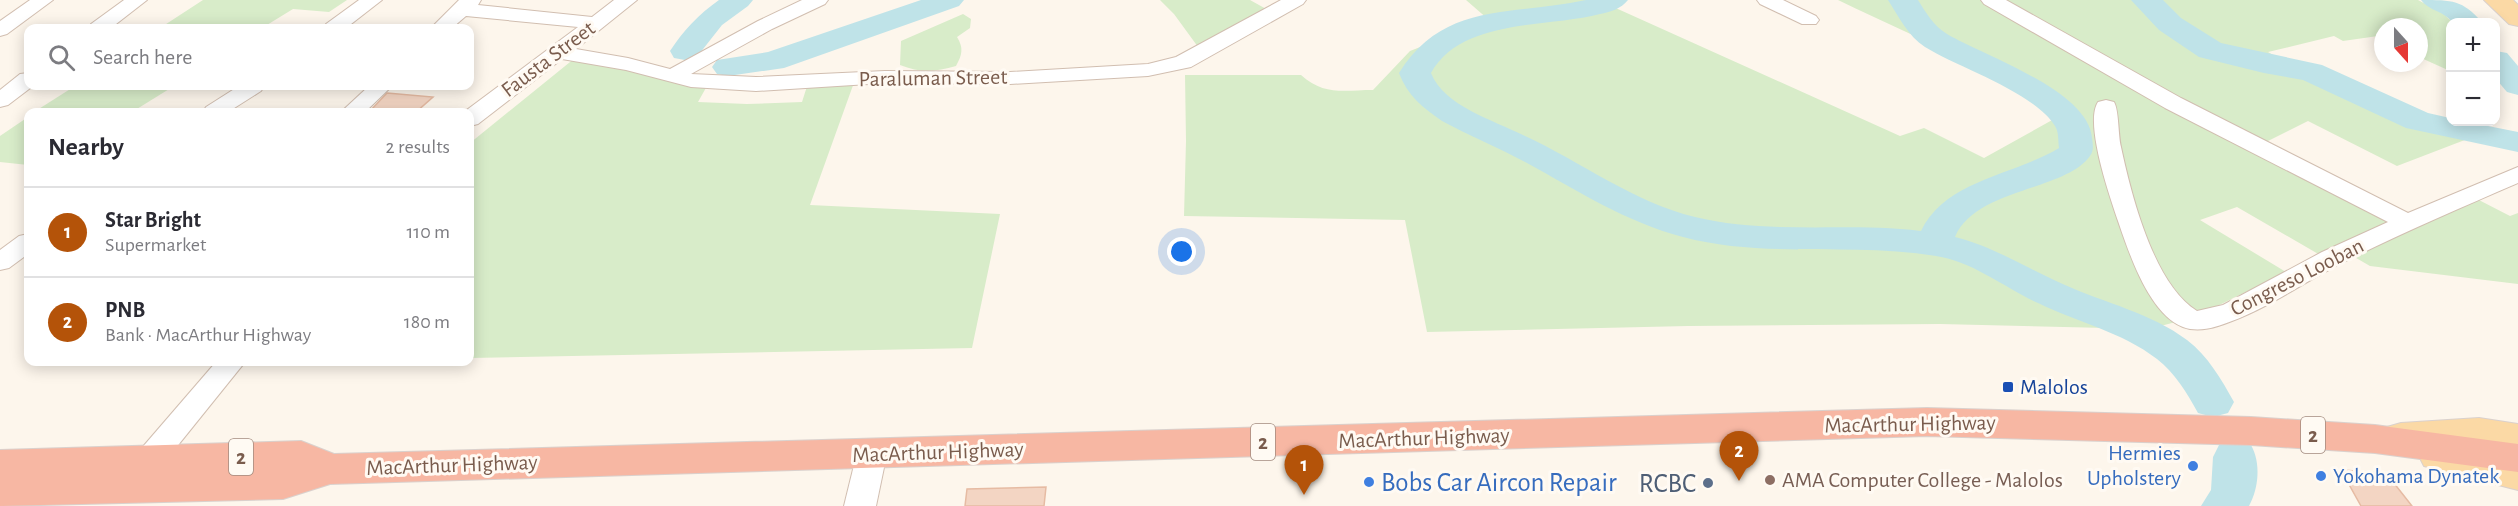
<!DOCTYPE html>
<meta charset="utf-8">
<style>
:root{--surface:#fff;--page:#f2f2f3;--text:#2b2b33;--muted:#7c7c81;--line:#e1e1e2;--accent:#b45309}
body{margin:0;font-family:"Alegreya Sans",sans-serif;background:var(--page);color:var(--text)}
.controls{position:absolute;right:18px;top:18px;display:grid;overflow:hidden;border-radius:12px;box-shadow:0 3px 15px #0003}
.controls button{width:54px;height:54px;display:grid;place-items:center;padding:0;border:0;border-bottom:2px solid var(--line);background:var(--surface);color:var(--text);font:30px sans-serif}
.compass{position:absolute;left:2374px;top:18px;width:54px;height:54px;border-radius:50%;background:var(--surface);box-shadow:0 3px 15px #0003;rotate:159deg}
.you{position:absolute;left:1182px;top:252px;width:21px;height:21px;margin:-15px;border:4px solid #fff;border-radius:50%;background:#1a73e8;box-shadow:0 0 0 9px #1a73e833}
.badge{display:grid;place-items:center;width:39px;height:39px;border-radius:50%;background:var(--accent);color:#fff;font-size:20px;font-weight:700}
.pin{position:absolute;translate:-50% -50px;filter:drop-shadow(0 2px 3px #0008)}
.pin::after{content:'';position:absolute;top:32px;width:21px;height:18px;background:inherit;clip-path:polygon(0 0,100% 0,50% 100%)}
.list{margin:0;padding:0;list-style:none}
h2{display:flex;justify-content:space-between;align-items:center;height:78px;margin:0;padding:0 24px;font-size:26px}
h2 small{font-size:20px;font-weight:400;color:var(--muted)}
.list li{display:grid;grid-template-columns:39px 1fr auto;gap:18px;align-items:center;box-sizing:border-box;height:90px;padding:0 24px;border-top:2px solid var(--line)}
.list b{display:block;font-size:22px;white-space:nowrap}
.list p{margin:0;font-size:20px;white-space:nowrap;color:var(--muted)}
.list em{font-size:20px;font-style:normal;color:var(--muted)}
.icon{flex:none;width:33px;height:33px;fill:none;stroke:currentColor;stroke-width:2;stroke-linecap:round;stroke-linejoin:round}
.map{position:relative;flex:none;width:2518px;height:506px;overflow:hidden}
.search{position:absolute;background:var(--surface);box-shadow:0 3px 15px #0003;left:24px;top:24px;width:450px;height:66px;display:flex;align-items:center;gap:15px;box-sizing:border-box;padding:0 21px;border-radius:12px;color:var(--muted);font-size:22px}
.panel{position:absolute;background:var(--surface);box-shadow:0 3px 15px #0003;left:24px;top:108px;width:450px;height:258px;border-radius:12px}
.map>svg:first-child{display:block}
.green{fill:#d8ecc9}
.lines{fill:none;stroke-linecap:round;stroke-linejoin:round}
.river{fill:#bfe3e8;fill-rule:evenodd}
.building{fill:#f3d5c3;stroke:#e6bba3;stroke-width:1.5}
.minor-casing{stroke:#d1beb0;stroke-width:2}
.major-casing{stroke:#dad1cd;stroke-width:2}
.highway-casing{stroke:#dad1cd;stroke-width:2}
.minor{fill:#fff;fill-rule:evenodd}
.major{fill:#fbd9a5;fill-rule:evenodd}
.highway{fill:#f7b7a3;fill-rule:evenodd}
.transit-dot{fill:#1a4fb4;stroke:#fffaf3;stroke-width:2}
.shop-dot{fill:#3f7fe0;stroke:#fffaf3;stroke-width:2}
.education-dot{fill:#8d6e63;stroke:#fffaf3;stroke-width:2}
.service-dot{fill:#5c6f8a;stroke:#fffaf3;stroke-width:2}
.labels{text-anchor:middle;dominant-baseline:central;stroke-width:6;stroke-linejoin:round;paint-order:stroke}
.shield{fill:#fffaf3;stroke:#a28b7f;stroke-width:1.5}
.shield-label{font-size:21px;font-weight:bold;fill:#7a5c4d}
.street-label{font-size:22px;fill:#7a5c4d;stroke:#fffaf3}
.transit-label{font-size:22px;fill:#164399;stroke:#fffaf3;text-anchor:start}
.shop-label{font-size:22px;fill:#366cbe;stroke:#fffaf3;text-anchor:end}
.education-label{font-size:22px;fill:#785e54;stroke:#fffaf3;text-anchor:start}
.near-shop-label{font-size:27px;fill:#366cbe;stroke:#fffaf3;text-anchor:start}
.near-service-label{font-size:27px;fill:#4e5e75;stroke:#fffaf3;text-anchor:end}
</style>
<div class="map">
<svg width="2518" height="506" viewBox="0 0 2518 506">
<rect width="100%" height="100%" fill="#fdf6ec"/>
<g class="green">
<path d="M203,0H347L329,12L293,9L262,28H160Z"/>
<path d="M1160,0H1250L1268,10L1201,51L1174,14Z"/>
<path d="M1466,0H1617L1609,5L1900,136L1924,128L1984,158L2054,119C2035,94 2007,82 1979,67C1933,43 1885,23 1838,0H2418L2444,14L2452,22L2450,71L2419,57V27H2383V38L2378,36L2343,41L2334,36L2268,52L2315,80L2338,76L2384,99L2483,133L2397,166L2308,121L2256,147L2390,223L2320,255L2237,207L2200,220L2286,272L2195,317L2149,329L1940,324L1688,326L1427,332L1405,220L1184,216L1186,141L1185,75H1301C1324,96 1344,90 1373,90L1410,51L1489,20Z"/>
<path d="M963,14L971,19L970,28L957,37C964,48 962,55 956,66C935,72 920,73 900,65L901,41Z"/>
<path d="M575,58L707,86L698,102L747,104L802,102L809,80L856,77L810,205L1000,214L972,348L470,358V143Z"/>
<path d="M75,86H174L132,112H34Z"/>
<path d="M28,117V165L0,162V136Z"/>
<path d="M2475,198L2510,216L2518,213V284L2370,266L2344,251Z"/>
</g>
<g class="lines">
<g class="river">
<path d="M719,0H753L748,6L722,25L696,58L685,60L674,58L670,51C683,31 699,14 719,0Z"/>
<path d="M921,0H964L959,6L784,68L728,76L717,74L712,67L717,60L768,52Z"/>
<path d="M1586,0H1628C1621,9 1610,12 1600,14C1547,28 1462,18 1431,73C1444,106 1493,120 1523,135C1580,161 1633,202 1695,217C1768,235 1846,222 1921,231C1945,180 2015,175 2059,148C2058,141 2059,132 2055,126C2034,92 1959,68 1925,47C1908,36 1899,17 1888,0H1918C1926,13 1934,26 1947,34C1984,56 2088,90 2092,138C2093,145 2094,151 2090,156C2065,191 1976,188 1955,237C1995,247 2028,269 2065,285C2105,303 2151,313 2187,340C2208,356 2221,379 2234,402L2228,413L2213,417L2198,413C2187,393 2175,373 2157,359C2122,332 2077,322 2038,303C2005,288 1972,261 1936,256C1852,242 1765,259 1683,237C1626,222 1578,191 1527,163C1499,148 1470,136 1442,121C1423,108 1407,95 1399,73C1444,0 1515,16 1586,0Z"/>
<path d="M2131,0H2163L2181,18L2221,43L2322,65L2428,113L2450,118V122H2468L2518,132V152L2406,128L2303,80L2264,73L2199,57L2159,30Z"/>
<path d="M2421,0C2453,0 2462,0 2482,22H2452C2444,11 2429,11 2421,0Z"/>
<path d="M2496,51L2507,53L2518,66V95L2507,92L2496,79Z"/>
<path d="M2235,441L2251,445C2261,463 2259,488 2249,506H2201L2211,490L2213,457L2219,445Z"/>
</g>
</g>
<g class="building">
<path d="M387,93L433,97L416,112L370,111Z"/>
<path d="M2341,470L2386,473L2412,506H2361Z"/>
<path d="M1046,487L1044,506H965L967,489Z"/>
</g>
<g class="lines">
<defs>
<g id="minor">
<path d="M30,0H53L7,34L0,36V21Z"/>
<path d="M124,0H147L111,28H88L91,24Z"/>
<path d="M359,0H382L346,28H323L326,24Z"/>
<path d="M459,0H481L478,5L592,17L614,0H637L576,49L628,58L670,69L758,21L802,0H828L825,4L772,29L691,74L756,77L885,71L1010,72L1148,64L1176,57L1281,0H1306L1303,4L1191,67L1148,76L1010,84L885,83L756,91L691,87L626,70L562,59L478,124L470,126V112H464L578,27L466,16L452,28H431Z"/>
<path d="M1757,0H1783L1816,16L1819,20L1816,24H1802L1760,4Z"/>
<path d="M1981,0H2006L2181,98L2408,213L2518,167V183C2458,209 2399,234 2340,264C2304,282 2270,307 2232,321C2217,327 2199,333 2183,327C2149,314 2129,253 2118,221C2110,197 2084,123 2098,102L2106,100L2114,102C2119,110 2118,135 2121,147C2131,194 2154,285 2197,311L2223,305L2322,252L2388,222L2165,108L1984,4Z"/>
<path d="M28,73V86H33L8,105L0,107V90L20,74Z"/>
<path d="M239,86H264L261,91L228,112H203L206,107Z"/>
<path d="M369,86H392L365,112H341Z"/>
<path d="M28,234V254L9,268L0,270V250L19,236Z"/>
<path d="M216,362H245L150,480L139,483L128,480L124,472L128,464Z"/>
<path d="M872,442L883,445L887,453L876,506H844L857,453L861,445Z"/>
</g>
<g id="major">
<path d="M2484,0H2513L2518,5V26L2509,24Z"/>
<path d="M2479,418L2518,424V452L2479,446L2461,447L2518,460V490L2424,466L2419,456L2422,450L2401,451L2387,447L2382,437L2387,427L2401,423Z"/>
</g>
<path id="highway" d="M1927,408L2251,417L2375,425L2518,444V472L2375,453L2251,445L1927,436L330,484L283,499L0,506V450L301,441L334,454Z"/>
</defs>
<use href="#minor" class="minor-casing"/>
<use href="#major" class="major-casing"/>
<use href="#highway" class="highway-casing"/>
<use href="#minor" class="minor"/>
<use href="#major" class="major"/>
<use href="#highway" class="highway"/>
</g>
<rect class="transit-dot" x="2002" y="381" width="12" height="12" rx="3"/>
<g class="shop-dot">
<circle cx="2193" cy="466" r="6"/>
<circle cx="2321" cy="476" r="6"/>
<circle cx="1369" cy="482" r="6"/>
</g>
<circle class="education-dot" cx="1770" cy="480" r="6"/>
<circle class="service-dot" cx="1708" cy="483" r="6"/>
<g class="labels">
<g class="shield">
<rect x="2301" y="417" width="24" height="36" rx="4.5"/>
<rect x="1251" y="424" width="24" height="36" rx="4.5"/>
<rect x="229" y="439" width="24" height="36" rx="4.5"/>
</g>
<g class="shield-label">
<text x="2313" y="435">2</text>
<text x="1263" y="442">2</text>
<text x="241" y="457">2</text>
</g>
<g class="street-label">
<text transform="translate(548 59) rotate(-37)">Fausta Street</text>
<text transform="translate(933 78) rotate(-1)">Paraluman Street</text>
<text transform="translate(2297 277) rotate(-27)">Congreso Looban</text>
<text transform="translate(1910 424) rotate(-1)">MacArthur Highway</text>
<text transform="translate(1424 438) rotate(-2)">MacArthur Highway</text>
<text transform="translate(938 452) rotate(-2)">MacArthur Highway</text>
<text transform="translate(452 465) rotate(-2)">MacArthur Highway</text>
</g>
<g class="transit-label">
<text x="2020" y="387">Malolos</text>
</g>
<g class="shop-label">
<text x="2181" y="453">Hermies<tspan x="2181" dy="25">Upholstery</tspan></text>
<text x="2333" y="476" text-anchor="start">Yokohama Dynatek</text>
</g>
<g class="education-label">
<text x="1782" y="480">AMA Computer College - Malolos</text>
</g>
<g class="near-shop-label">
<text x="1381" y="482">Bobs Car Aircon Repair</text>
</g>
<g class="near-service-label">
<text x="1696" y="483">RCBC</text>
</g>
</g>
</svg>
<div class="controls">
<button>+</button>
<button>−</button>
</div>
<svg class="compass" viewBox="-18 -18 36 36"><path d="M0-13l5 13h-10z" fill="#e53935"/><path d="M0 13l5-13h-10z" fill="#7c7c81"/></svg>
<div class="you"></div>
<div class="pin badge" style="left:1304px;top:495px">1</div>
<div class="pin badge" style="left:1739px;top:481px">2</div>
<div class="search"><svg class="icon" aria-label="search" viewBox="0 0 24 24"><circle cx="10" cy="10" r="6"/><path d="M15 15l6 6"/></svg>Search here</div>
<section class="panel">
<h2>Nearby<small>2 results</small></h2>
<ul class="list">
<li><span class="badge">1</span><div><b>Star Bright</b><p>Supermarket</p></div><em>110 m</em></li>
<li><span class="badge">2</span><div><b>PNB</b><p>Bank · MacArthur Highway</p></div><em>180 m</em></li>
</ul>
</section>
</div>
